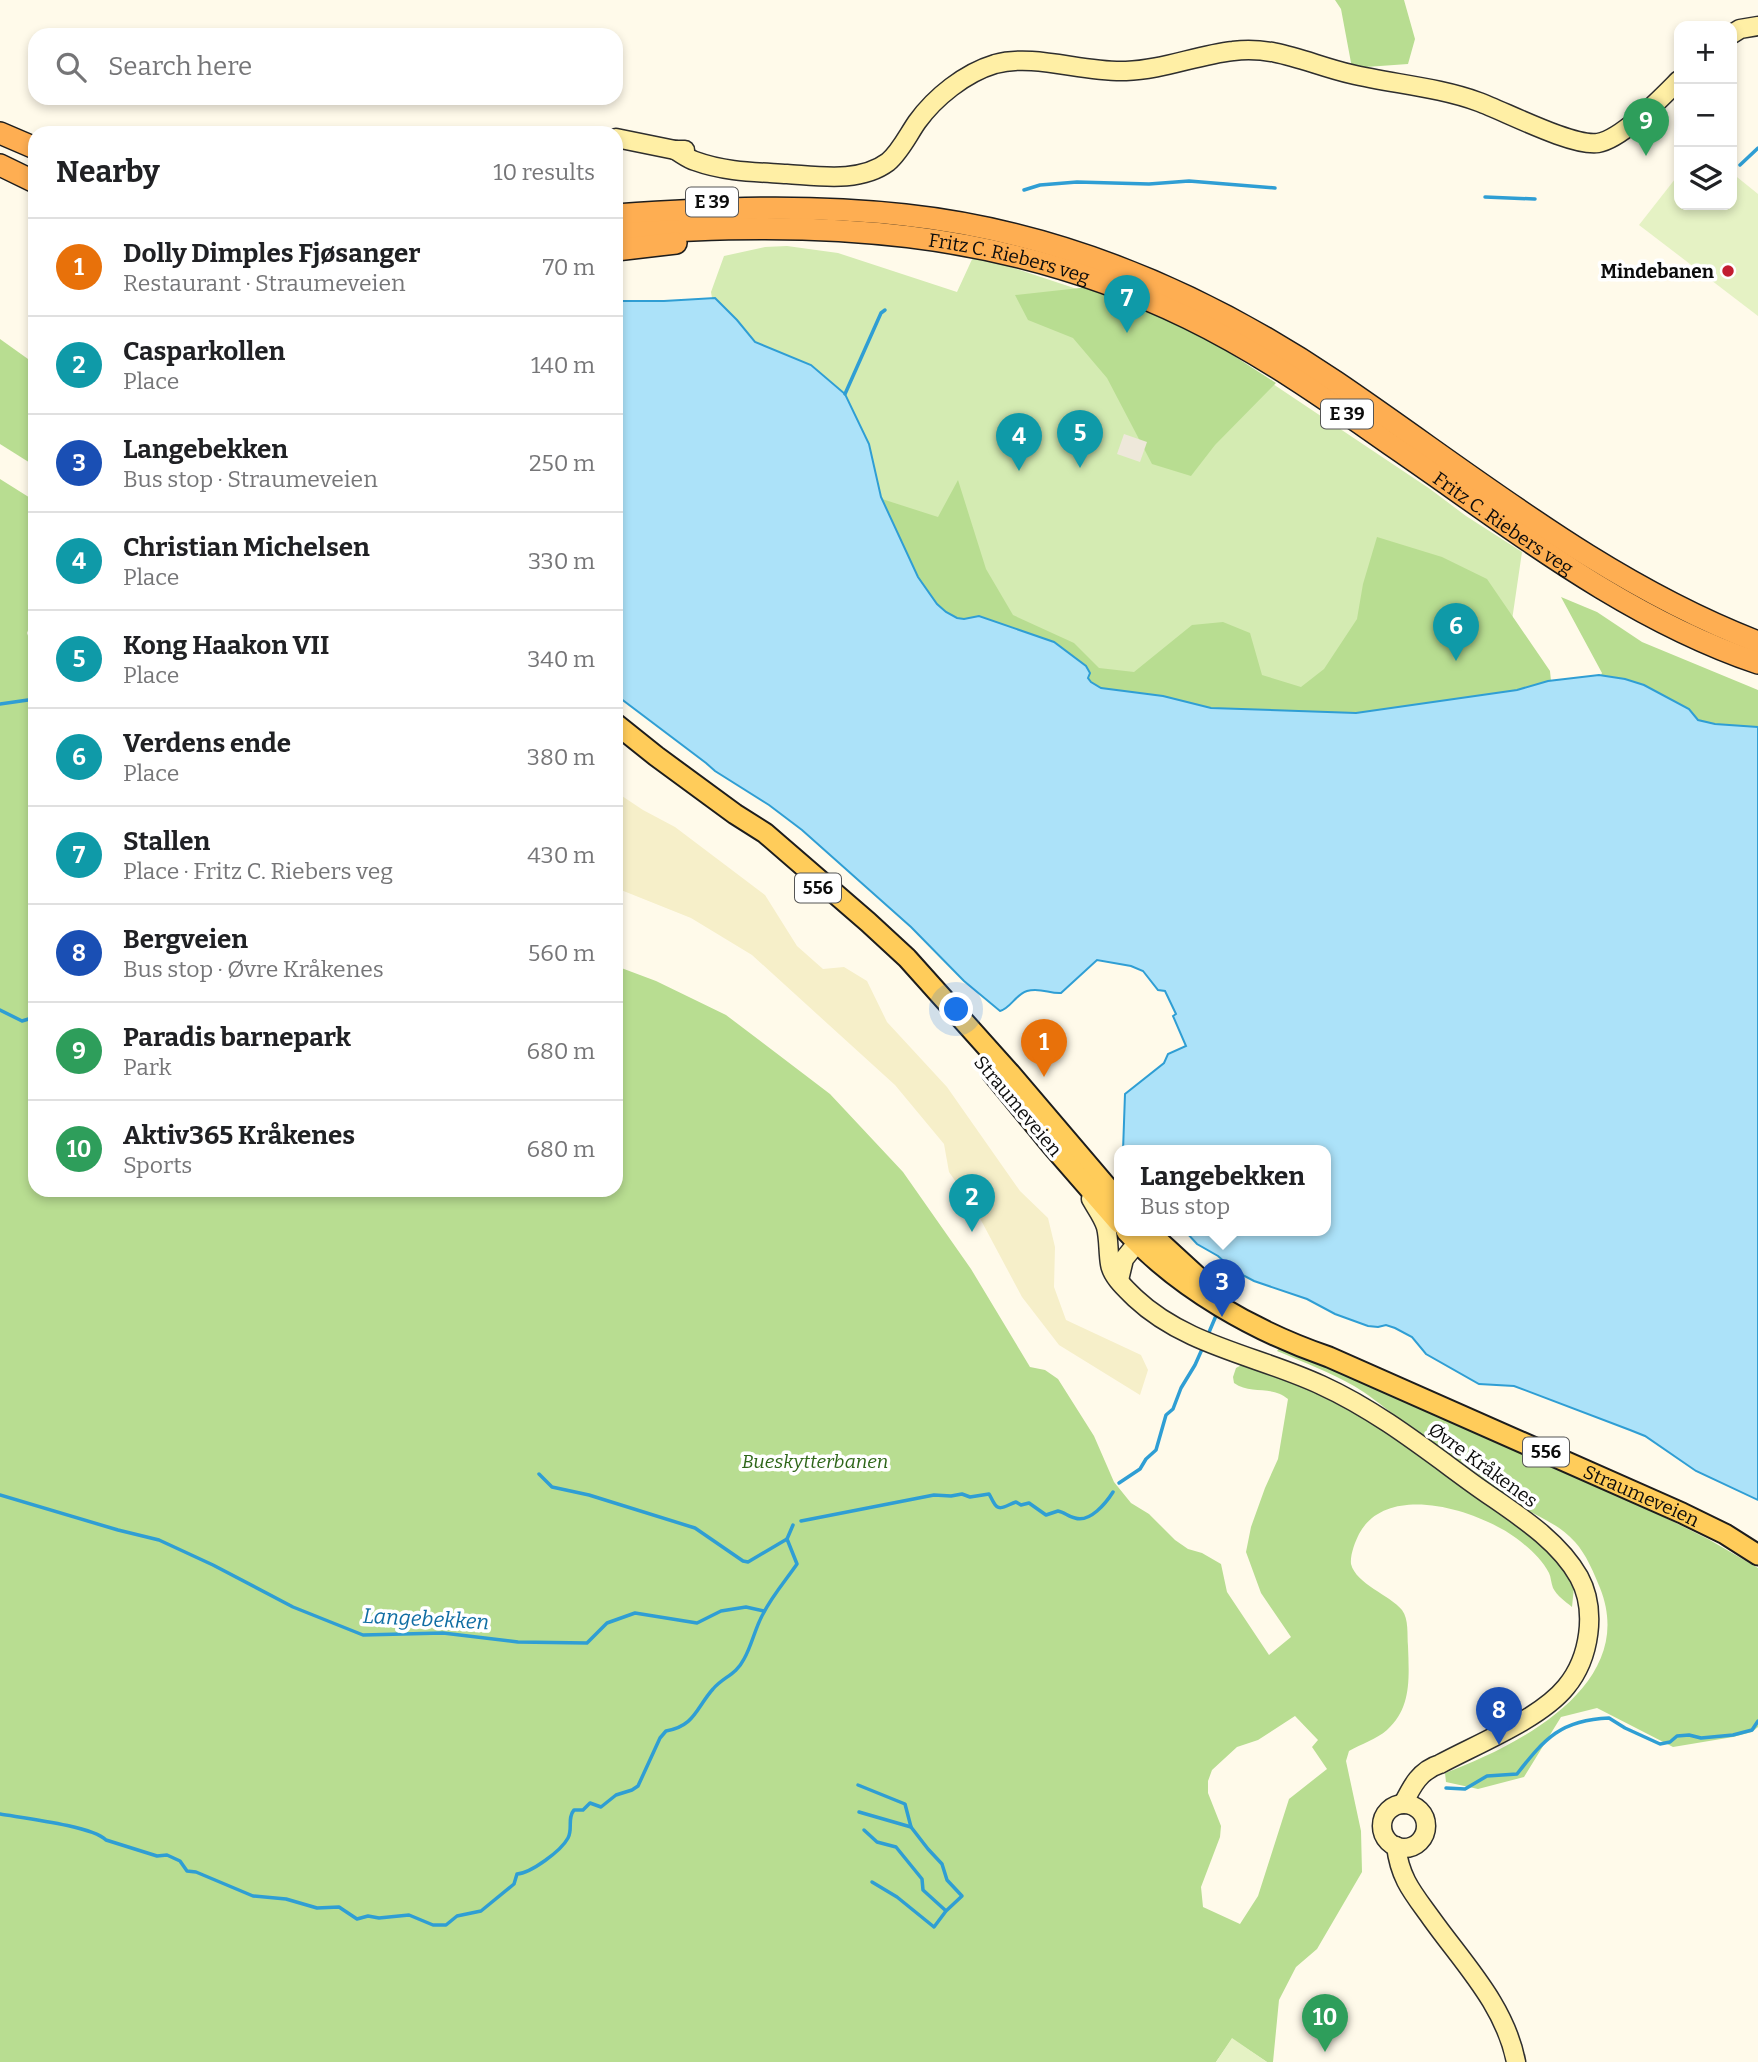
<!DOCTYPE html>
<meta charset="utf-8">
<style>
:root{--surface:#fff;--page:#f6f6f6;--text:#202124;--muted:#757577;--line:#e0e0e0;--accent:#7c3aed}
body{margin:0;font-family:Bitter,serif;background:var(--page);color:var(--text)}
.controls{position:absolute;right:21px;top:21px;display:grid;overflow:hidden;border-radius:14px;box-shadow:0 4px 10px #0003}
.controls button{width:63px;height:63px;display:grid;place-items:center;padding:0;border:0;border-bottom:2px solid var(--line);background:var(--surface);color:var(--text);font:35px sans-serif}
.you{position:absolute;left:957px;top:1010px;width:24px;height:24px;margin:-18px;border:5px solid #fff;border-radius:50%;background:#1a73e8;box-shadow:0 0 0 10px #1a73e833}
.badge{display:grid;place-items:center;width:46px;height:46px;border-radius:50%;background:var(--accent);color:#fff;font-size:23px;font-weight:700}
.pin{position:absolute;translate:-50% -58px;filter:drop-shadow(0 2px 4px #0008)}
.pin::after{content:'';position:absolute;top:37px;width:24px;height:21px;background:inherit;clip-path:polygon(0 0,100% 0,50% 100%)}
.popup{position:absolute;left:1114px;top:1145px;width:217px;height:91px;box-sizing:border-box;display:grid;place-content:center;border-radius:14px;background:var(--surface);filter:drop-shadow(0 2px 5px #0005);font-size:23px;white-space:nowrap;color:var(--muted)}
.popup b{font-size:26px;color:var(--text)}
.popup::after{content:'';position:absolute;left:50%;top:100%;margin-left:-14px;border:14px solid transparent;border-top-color:var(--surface)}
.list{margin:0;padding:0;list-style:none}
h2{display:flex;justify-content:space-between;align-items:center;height:91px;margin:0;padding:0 28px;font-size:30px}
h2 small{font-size:23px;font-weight:400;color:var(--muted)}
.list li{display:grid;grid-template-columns:46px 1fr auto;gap:21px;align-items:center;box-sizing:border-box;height:98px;padding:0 28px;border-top:2px solid var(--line)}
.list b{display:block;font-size:26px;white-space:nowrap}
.list p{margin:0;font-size:23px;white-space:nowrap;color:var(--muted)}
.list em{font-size:23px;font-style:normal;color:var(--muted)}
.icon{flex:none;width:38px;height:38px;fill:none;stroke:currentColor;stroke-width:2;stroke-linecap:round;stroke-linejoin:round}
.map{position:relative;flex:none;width:1758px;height:2062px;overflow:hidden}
.search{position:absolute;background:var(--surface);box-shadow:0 4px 10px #0003;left:28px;top:28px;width:595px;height:77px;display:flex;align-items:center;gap:18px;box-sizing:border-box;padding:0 24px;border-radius:21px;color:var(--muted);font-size:26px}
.panel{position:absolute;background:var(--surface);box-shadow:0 4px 10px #0003;left:28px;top:126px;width:595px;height:1071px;border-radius:21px}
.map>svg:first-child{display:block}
.farmland{fill:#f6efc9}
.green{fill:#d4ebb2}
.forest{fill:#b8dd91;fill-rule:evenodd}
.pitch{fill:#e5f2c4}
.plaza{fill:#eee8da}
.water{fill:#ace2f9;stroke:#2f9ed4;stroke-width:2}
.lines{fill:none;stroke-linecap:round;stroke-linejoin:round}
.stream{stroke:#2f9ed4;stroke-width:3.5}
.secondary-casing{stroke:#2e2e2e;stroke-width:21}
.primary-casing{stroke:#1d1d1d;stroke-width:23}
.trunk-casing{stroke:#1d1d1d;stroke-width:24}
.secondary{stroke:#ffefa5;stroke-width:18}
.primary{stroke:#ffcc5a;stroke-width:19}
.trunk{stroke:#feae52;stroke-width:21}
.poi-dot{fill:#c21d30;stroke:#fff;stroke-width:2.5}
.labels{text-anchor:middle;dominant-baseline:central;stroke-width:7;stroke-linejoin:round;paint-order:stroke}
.shield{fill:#fff;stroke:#555;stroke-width:2}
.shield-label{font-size:18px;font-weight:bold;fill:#0c0c0c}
.street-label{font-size:19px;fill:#0c0c0c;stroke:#fff}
.poi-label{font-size:19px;font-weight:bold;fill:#0c0c0c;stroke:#fff;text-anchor:end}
.park-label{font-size:19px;font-style:italic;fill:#2e6619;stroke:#fff}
.water-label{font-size:21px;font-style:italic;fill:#0f6da3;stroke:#fff}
</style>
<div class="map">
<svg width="1758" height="2062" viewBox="0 0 1758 2062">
<rect width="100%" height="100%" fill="#fffaea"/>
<path class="farmland" d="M616,792L643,810L675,827L765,895L797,946L823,969L844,967L867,981L887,1022L947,1087L1020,1191L1048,1218L1055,1247L1054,1287L1066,1320L1141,1355L1148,1370L1140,1395L1059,1345L1022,1297L975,1209L949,1172L944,1144L895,1085L752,955L691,918L616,888Z"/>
<path class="green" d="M787,246L838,253L957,292L974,255L1080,290L1228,354L1430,489L1466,516L1522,552L1511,627L1517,690L1163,696L1101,688L918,577L881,497L869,444L773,351L755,342L737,320L715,298H712L711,292L724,256L765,247Z"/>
<g class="forest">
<path d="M1335,0H1404L1415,39L1408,64L1352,68L1341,9Z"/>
<path d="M1098,286L1177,319L1276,383L1215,445L1191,476L1152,464L1107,378L1073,338L1028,320L1015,295Z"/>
<path d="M0,339L35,364V466L0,444Z"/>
<path d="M0,479L35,501V613L27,633L35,655V1190H616V966L656,981L726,1015L830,1094L903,1172L971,1269L1030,1367L1045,1370L1058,1379L1094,1436L1114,1482L1131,1503L1149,1514L1175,1540L1188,1549L1202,1553L1221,1564L1227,1592L1269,1655L1291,1637L1261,1593L1246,1552L1251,1527L1265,1488L1278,1459L1288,1399C1272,1385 1251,1395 1234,1383L1233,1377L1236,1368L1247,1362L1311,1387L1350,1408L1489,1504L1546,1548L1566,1569L1574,1587L1572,1607C1565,1601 1557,1596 1553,1588C1551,1583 1551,1577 1549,1573C1542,1559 1528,1547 1516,1538C1478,1510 1387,1481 1359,1534C1355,1542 1350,1555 1351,1564C1356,1584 1390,1595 1402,1610C1409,1619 1407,1635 1408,1646C1409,1677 1412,1708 1387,1730C1377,1739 1361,1744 1349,1751L1346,1761L1361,1831L1362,1872L1317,1949L1296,1967L1279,2000L1273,2062H1267L1232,2039L1216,2062H0ZM1295,1716L1318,1740L1312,1747L1327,1769L1289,1799L1258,1896L1240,1924L1203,1907L1201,1887L1220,1837L1221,1826L1208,1793V1781L1212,1770L1237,1747L1258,1740Z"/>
<path d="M958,480L986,569L1013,615L1074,643L1099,668L1134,672L1192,625L1223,622L1250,633L1262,675L1301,687L1324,669L1357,619L1363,584L1377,537L1442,557L1487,579L1550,671L1551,681L1517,690L1356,713L1211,708L1163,696L1101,688L1091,682L1088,678L979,616C972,618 964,620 957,618C923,608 896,530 882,499L938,517Z"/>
<path d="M1561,597L1597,612L1642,642L1758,690V727L1715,724L1698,720L1689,709L1625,679L1601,675L1602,673Z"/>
<path d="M1280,1347L1328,1366L1644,1507L1708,1539L1758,1568V1727L1752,1732L1733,1737L1673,1747L1597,1708L1561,1717L1524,1777L1478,1789L1446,1782L1445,1773C1517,1746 1639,1685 1600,1588C1594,1573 1586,1554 1575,1542C1560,1525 1541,1518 1522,1507C1506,1497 1491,1484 1475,1472C1448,1453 1421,1433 1393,1414C1381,1405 1368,1394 1354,1386C1330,1372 1303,1362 1277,1351Z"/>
</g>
<g class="pitch">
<path d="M1679,174V205H1732V173L1758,194V316L1639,225Z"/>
<path d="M1232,2038L1267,2062H1216Z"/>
</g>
<path class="plaza" d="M1124,434L1147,442L1140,462L1117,454Z"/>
<path class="water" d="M715,298L737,320L755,342L811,365L845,394L869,444L881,497L918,577L937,604L946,612L957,618L964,619L979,616L1054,642L1086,666L1090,673L1088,678L1091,682L1101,688L1163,696L1211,708L1356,713L1517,690L1548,681L1599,675L1625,679L1644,685L1689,709L1698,720L1715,724L1758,727V1500L1696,1471L1645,1436L1630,1430L1514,1386L1479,1384L1426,1354L1412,1337L1395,1328L1386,1325L1378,1327L1368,1326L1335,1314L1307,1299L1254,1281L1235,1271L1218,1256L1197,1244L1185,1231H1325V1151H1123L1125,1094L1164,1063L1168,1054L1186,1046L1173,1016L1176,1014L1165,991L1158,990L1143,971L1131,966L1097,960L1061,993C1050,994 1040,987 1027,991C1015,995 1011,1008 1000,1011L964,981L911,927L802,830L769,805L715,771L706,763L616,695V301H664Z"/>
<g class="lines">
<g class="stream">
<path d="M1740,165L1758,148"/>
<path d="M1024,190L1040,185L1077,182L1149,184L1189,181L1275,188"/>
<path d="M1485,197L1535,199"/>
<path d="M845,394L881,313L885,310"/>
<path d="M0,704L35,699"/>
<path d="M0,1010L22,1021L35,1017"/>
<path d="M1222,1301L1235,1271"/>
<path d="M1207,1337L1218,1311"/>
<path d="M539,1474L552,1487L589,1495L695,1528L743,1561L748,1562L787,1539"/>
<path d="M1119,1483L1140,1469L1146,1459L1156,1450L1166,1415L1173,1409L1181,1388L1195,1365L1203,1347"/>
<path d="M0,1495L118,1530L159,1540L213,1565L293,1607L363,1635L443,1633L518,1642L587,1643L607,1623L635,1613L697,1623L721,1611L746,1607L764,1611"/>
<path d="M801,1521L934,1495L951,1496L962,1494L970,1497L989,1494C991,1497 992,1500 994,1503C999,1513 1008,1504 1016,1502L1021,1505L1029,1503L1046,1515L1058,1511C1064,1512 1069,1517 1075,1518C1090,1523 1106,1503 1113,1492"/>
<path d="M858,1785L905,1804L911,1827L928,1849L942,1864L947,1880L962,1896L946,1911L934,1927L897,1897L872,1882"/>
<path d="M1446,1788L1465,1789L1487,1776L1517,1774C1545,1738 1561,1720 1609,1718L1625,1728L1660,1744L1670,1742L1677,1736L1689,1735L1701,1738L1733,1735L1752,1730L1758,1721"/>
<path d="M859,1812L911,1827"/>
<path d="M0,1814C23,1818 92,1826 106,1840L157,1856L167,1855L180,1861L187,1871L196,1872L253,1896L286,1899L317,1908L339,1907L357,1919L368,1916L379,1918L409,1915L433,1925H446L457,1916L481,1911L514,1884L517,1874C531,1873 561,1851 568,1838C573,1829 567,1818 574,1810H583L590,1803L601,1807L616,1795L632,1790L638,1786L660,1738L666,1731C695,1726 696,1708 713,1689C723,1677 736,1675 744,1659C752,1645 755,1628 763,1614C772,1596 786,1580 797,1564L787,1539L793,1525"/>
<path d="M864,1830L877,1842L896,1847L922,1879L923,1890L945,1910"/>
</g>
<defs>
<g id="secondary">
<path d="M1732,34L1740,29L1758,26"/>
<path d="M616,138L675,150H685"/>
<path d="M675,150C682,154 688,159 695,161C725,172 755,172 787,174C819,176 860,183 888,162C900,152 908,135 917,122C935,97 965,73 995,64C1035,53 1083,73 1126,71C1162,70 1197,55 1233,51C1275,45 1311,65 1351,74C1393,84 1438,87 1479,102C1506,112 1573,147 1598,143C1622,139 1661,98 1679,80"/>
<path d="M1091,1199C1096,1208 1103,1217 1106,1227C1109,1239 1108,1252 1110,1264C1112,1277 1126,1289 1135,1298C1186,1346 1259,1356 1321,1385C1376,1410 1424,1448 1472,1483C1509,1510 1556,1536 1579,1577C1597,1610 1590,1658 1566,1687C1540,1719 1477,1744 1440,1764C1420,1770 1412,1786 1403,1804"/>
<path d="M1119,1280L1124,1259L1137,1243L1136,1231"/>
<circle cx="1404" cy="1826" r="22"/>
<path d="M1396,1846C1400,1879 1413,1893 1431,1918C1463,1963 1505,2005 1516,2062"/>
</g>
<g id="primary">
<path d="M616,724L656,756L735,814L765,833L868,922L907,958L1010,1073L1119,1201"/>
<path d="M992,1073L1052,1146L1119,1223"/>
<path id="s1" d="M1126,1231C1179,1289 1256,1332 1329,1357L1682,1513L1725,1534L1758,1555"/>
<path d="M1148,1231L1197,1276"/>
</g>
<g id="trunk">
<path d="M0,133L35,148"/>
<path d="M0,165L35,182"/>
<path d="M616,215C712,208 809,204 905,215C1061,232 1207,295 1336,382C1473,475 1602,582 1758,642"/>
<path id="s2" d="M616,234C820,220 1000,227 1188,318C1260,353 1326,399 1391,445C1508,525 1622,617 1758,663"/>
<path d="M616,250L676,243"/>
</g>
</defs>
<use href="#secondary" class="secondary-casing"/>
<use href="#primary" class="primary-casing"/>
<use href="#trunk" class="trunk-casing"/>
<use href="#secondary" class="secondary"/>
<use href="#primary" class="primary"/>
<use href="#trunk" class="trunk"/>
</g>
<circle class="poi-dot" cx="1728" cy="271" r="7"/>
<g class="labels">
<g class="shield">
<rect x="686" y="187.5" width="52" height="29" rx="5"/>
<rect x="1321" y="399.5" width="52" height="29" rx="5"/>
<rect x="795" y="873.5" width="46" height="29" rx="5"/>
<rect x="1523" y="1437.5" width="46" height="29" rx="5"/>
</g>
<g class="shield-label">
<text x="712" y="202">E 39</text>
<text x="1347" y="414">E 39</text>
<text x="818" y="888">556</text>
<text x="1546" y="1452">556</text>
</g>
<g class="street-label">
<text stroke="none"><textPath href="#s2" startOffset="396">Fritz C. Riebers veg</textPath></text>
<text stroke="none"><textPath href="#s2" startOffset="962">Fritz C. Riebers veg</textPath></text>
<text transform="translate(1018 1106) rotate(50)">Straumeveien</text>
<text transform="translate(1483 1465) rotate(36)">Øvre Kråkenes</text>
<text stroke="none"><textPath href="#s1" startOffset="583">Straumeveien</textPath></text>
</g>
<g class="poi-label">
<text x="1714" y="271">Mindebanen</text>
</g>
<g class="park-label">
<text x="815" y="1461">Bueskytterbanen</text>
</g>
<g class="water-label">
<text transform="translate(426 1619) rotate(3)">Langebekken</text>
</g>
</g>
</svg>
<div class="controls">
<button>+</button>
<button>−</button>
<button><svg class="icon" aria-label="layers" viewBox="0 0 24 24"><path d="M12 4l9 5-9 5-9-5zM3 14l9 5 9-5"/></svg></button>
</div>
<div class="you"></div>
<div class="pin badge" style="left:1044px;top:1077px;background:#e8710a">1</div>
<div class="pin badge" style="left:972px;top:1232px;background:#0f9aa8">2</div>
<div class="pin badge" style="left:1222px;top:1317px;background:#1a4fb4">3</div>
<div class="popup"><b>Langebekken</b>Bus stop</div>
<div class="pin badge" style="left:1019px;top:471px;background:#0f9aa8">4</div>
<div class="pin badge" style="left:1080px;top:468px;background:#0f9aa8">5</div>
<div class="pin badge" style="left:1456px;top:661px;background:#0f9aa8">6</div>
<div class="pin badge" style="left:1127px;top:333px;background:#0f9aa8">7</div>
<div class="pin badge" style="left:1499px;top:1745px;background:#1a4fb4">8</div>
<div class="pin badge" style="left:1646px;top:156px;background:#2e9e5b">9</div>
<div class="pin badge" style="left:1325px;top:2052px;background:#2e9e5b">10</div>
<div class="search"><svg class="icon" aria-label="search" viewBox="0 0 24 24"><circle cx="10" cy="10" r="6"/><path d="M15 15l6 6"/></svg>Search here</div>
<section class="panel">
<h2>Nearby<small>10 results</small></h2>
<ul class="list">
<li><span class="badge" style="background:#e8710a">1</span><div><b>Dolly Dimples Fjøsanger</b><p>Restaurant · Straumeveien</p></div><em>70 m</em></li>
<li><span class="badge" style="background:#0f9aa8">2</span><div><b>Casparkollen</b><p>Place</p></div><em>140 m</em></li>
<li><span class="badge" style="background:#1a4fb4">3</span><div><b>Langebekken</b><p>Bus stop · Straumeveien</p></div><em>250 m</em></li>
<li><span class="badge" style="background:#0f9aa8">4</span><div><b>Christian Michelsen</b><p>Place</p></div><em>330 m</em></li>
<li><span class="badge" style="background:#0f9aa8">5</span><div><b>Kong Haakon VII</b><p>Place</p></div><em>340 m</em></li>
<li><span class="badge" style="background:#0f9aa8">6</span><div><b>Verdens ende</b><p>Place</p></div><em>380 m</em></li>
<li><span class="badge" style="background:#0f9aa8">7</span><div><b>Stallen</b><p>Place · Fritz C. Riebers veg</p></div><em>430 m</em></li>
<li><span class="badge" style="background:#1a4fb4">8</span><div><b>Bergveien</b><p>Bus stop · Øvre Kråkenes</p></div><em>560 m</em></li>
<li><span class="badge" style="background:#2e9e5b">9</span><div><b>Paradis barnepark</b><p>Park</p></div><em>680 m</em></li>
<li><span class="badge" style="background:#2e9e5b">10</span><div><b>Aktiv365 Kråkenes</b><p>Sports</p></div><em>680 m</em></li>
</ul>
</section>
</div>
